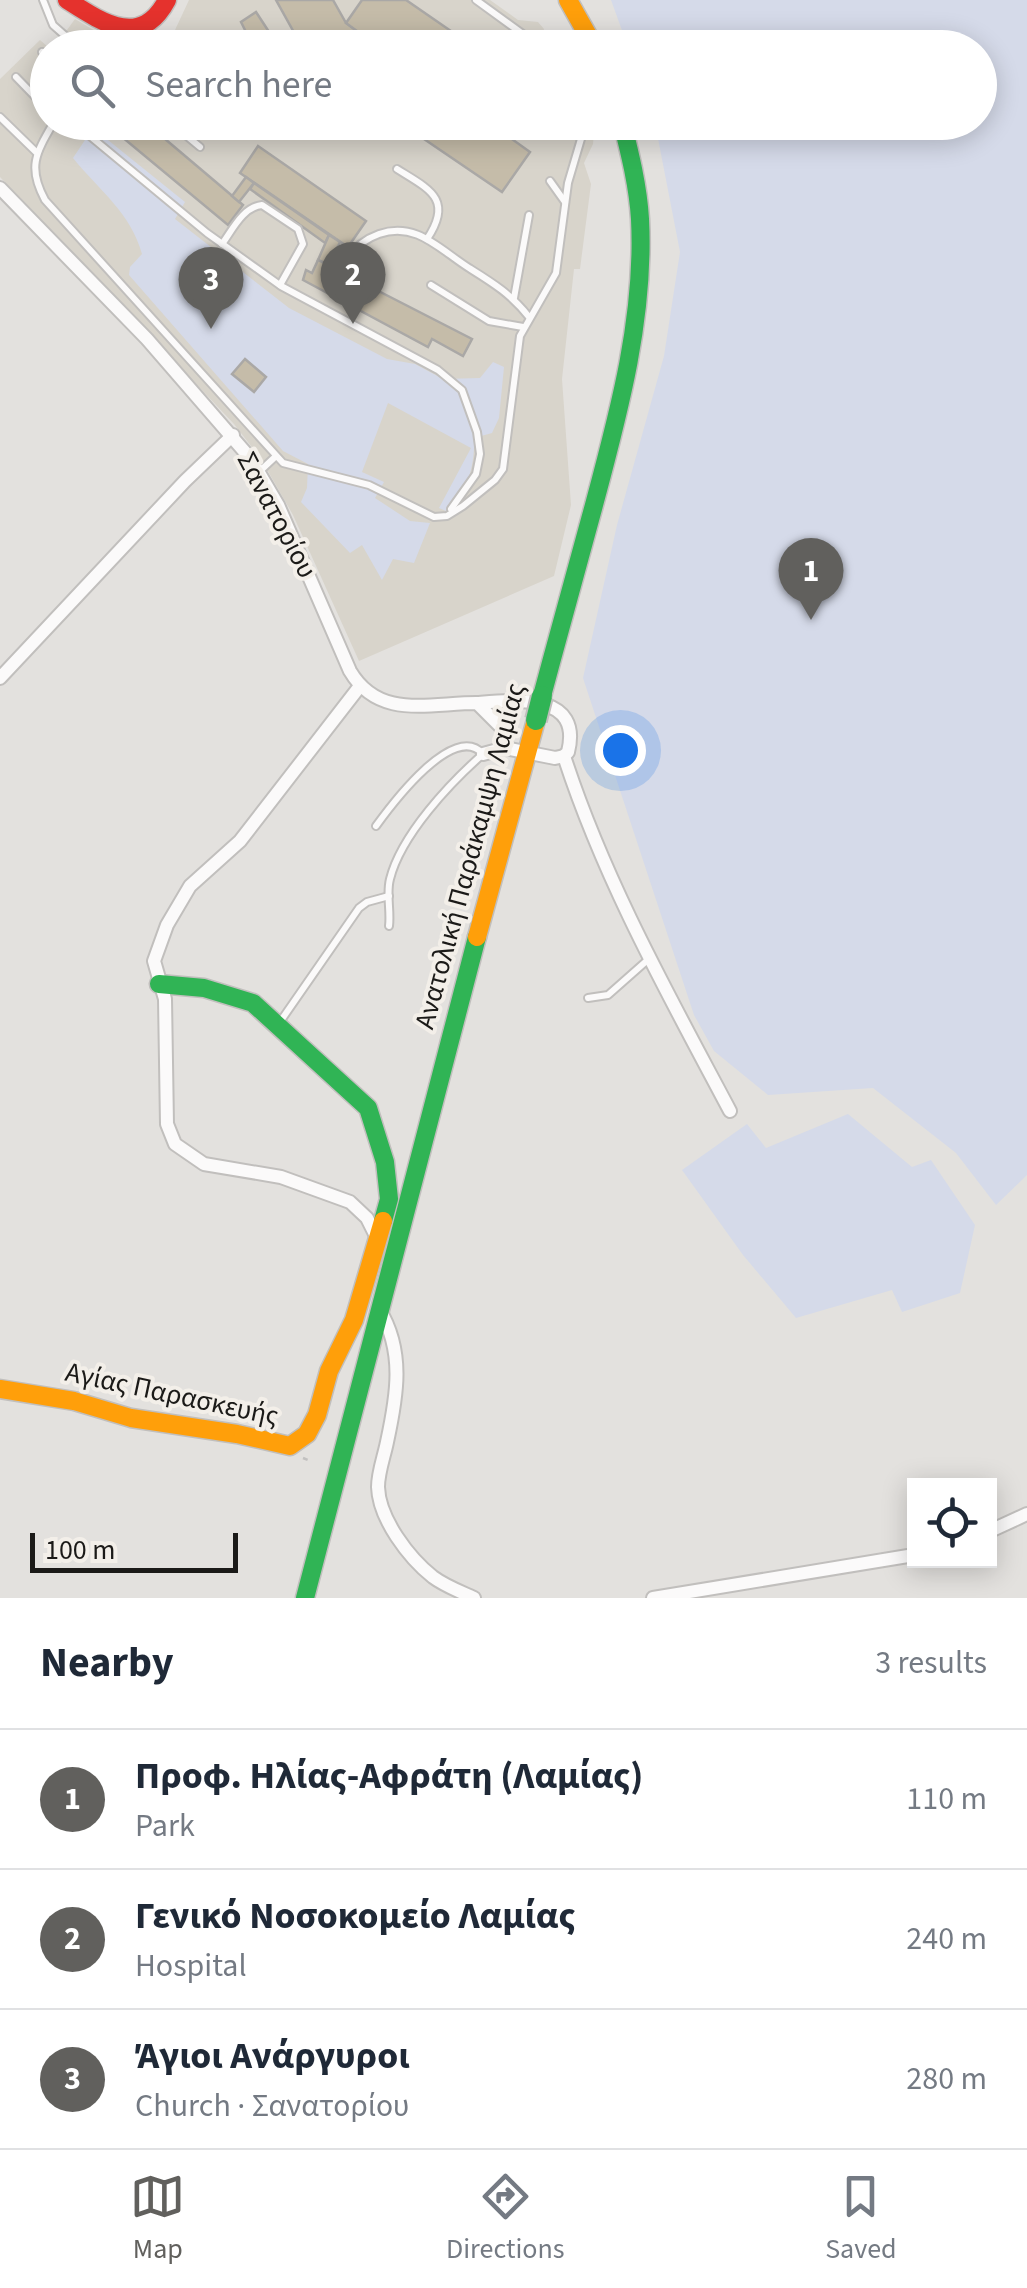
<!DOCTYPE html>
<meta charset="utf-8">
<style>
:root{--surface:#fff;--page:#f6f6f7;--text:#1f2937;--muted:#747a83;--line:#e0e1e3;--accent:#61605d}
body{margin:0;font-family:"Source Sans 3",sans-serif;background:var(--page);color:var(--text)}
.controls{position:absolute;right:30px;bottom:30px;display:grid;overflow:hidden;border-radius:0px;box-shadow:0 5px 25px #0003}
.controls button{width:90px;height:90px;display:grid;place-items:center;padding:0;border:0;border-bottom:2px solid var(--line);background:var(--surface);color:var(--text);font:50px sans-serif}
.scale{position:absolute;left:30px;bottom:25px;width:208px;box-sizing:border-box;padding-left:10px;border:5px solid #1b1a18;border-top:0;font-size:28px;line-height:35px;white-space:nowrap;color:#1b1a18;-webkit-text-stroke:8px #f3efe9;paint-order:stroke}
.you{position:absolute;left:620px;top:750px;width:35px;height:35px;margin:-25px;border:8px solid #fff;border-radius:50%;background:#1a73e8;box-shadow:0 0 0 15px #1a73e833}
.badge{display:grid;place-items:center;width:65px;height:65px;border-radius:50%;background:var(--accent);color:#fff;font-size:32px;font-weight:700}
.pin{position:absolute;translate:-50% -82px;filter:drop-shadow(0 2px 5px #0008)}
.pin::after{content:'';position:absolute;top:52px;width:35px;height:30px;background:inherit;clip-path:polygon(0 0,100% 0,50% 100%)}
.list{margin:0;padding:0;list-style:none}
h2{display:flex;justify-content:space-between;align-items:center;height:130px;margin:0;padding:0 40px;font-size:42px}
h2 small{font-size:32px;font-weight:400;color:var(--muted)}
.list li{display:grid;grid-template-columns:65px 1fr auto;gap:30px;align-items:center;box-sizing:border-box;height:140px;padding:0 40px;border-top:2px solid var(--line)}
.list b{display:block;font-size:38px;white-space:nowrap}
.list p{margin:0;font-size:32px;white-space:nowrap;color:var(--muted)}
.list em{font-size:32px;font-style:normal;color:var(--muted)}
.icon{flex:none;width:55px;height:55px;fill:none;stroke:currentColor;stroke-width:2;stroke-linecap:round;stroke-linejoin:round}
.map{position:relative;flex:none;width:1027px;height:1598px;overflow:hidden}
.search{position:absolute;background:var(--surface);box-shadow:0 5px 25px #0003;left:30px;right:30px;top:30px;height:110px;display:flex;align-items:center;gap:25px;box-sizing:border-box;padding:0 35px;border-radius:55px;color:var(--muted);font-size:38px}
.sheet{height:550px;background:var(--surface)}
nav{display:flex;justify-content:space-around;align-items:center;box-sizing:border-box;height:140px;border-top:2px solid var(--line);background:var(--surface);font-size:28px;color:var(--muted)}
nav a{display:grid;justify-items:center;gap:5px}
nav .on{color:var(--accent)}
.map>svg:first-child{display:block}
.built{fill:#d8d4cb}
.green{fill:#d5dae9}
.building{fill:#c5bca9;stroke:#aaa8a6;stroke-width:2.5}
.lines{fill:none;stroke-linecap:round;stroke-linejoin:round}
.lane-casing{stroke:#c1bfbd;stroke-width:10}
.street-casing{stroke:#c1bfbd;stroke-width:16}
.fast-casing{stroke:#c1bfbd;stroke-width:21}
.slow-casing{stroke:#c1bfbd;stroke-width:21}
.jam-casing{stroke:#c1bfbd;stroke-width:21}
.path{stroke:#c2c1c0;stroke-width:2.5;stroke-dasharray:5 8;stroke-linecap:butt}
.lane{stroke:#fbfafa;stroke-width:6}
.street{stroke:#fbfafa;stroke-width:12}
.fast{stroke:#30b455;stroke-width:18}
.slow{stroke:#ff9f0a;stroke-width:18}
.jam{stroke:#e5322d;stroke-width:18}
.fast-bridge-casing{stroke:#c1bfbd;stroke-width:24;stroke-linecap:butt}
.fast-bridge{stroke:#30b455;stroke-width:20}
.labels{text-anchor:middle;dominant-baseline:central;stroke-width:8;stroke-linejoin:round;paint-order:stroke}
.street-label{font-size:28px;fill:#1b1a18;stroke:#f3efe9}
</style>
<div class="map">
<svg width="1027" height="1598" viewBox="0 0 1027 1598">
<rect width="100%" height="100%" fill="#e3e1de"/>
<g class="built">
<path d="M189,0H490L518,20L538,22L544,29L542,39L552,47L144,48L165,39L175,30Z"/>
<path d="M75,19L114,42L141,47L54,48Z"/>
<path d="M40,40L48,47V122L595,123L593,144L584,163L591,184L580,269H574L562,379L571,505L554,576L359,661L293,515L261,459L234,424L0,177V79Z"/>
</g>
<g class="green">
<path d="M611,0H1027V1175L996,1205L956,1153L873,1088L768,1095L714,1051L694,1015L583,678L617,525L664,356L680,252L655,123L980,122V48L628,47Z"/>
<path d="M93,128L185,202L175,219L289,308L387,359L415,364L443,379L480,378L493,362L504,367L499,418L492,433L474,438C475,465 468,492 446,511L439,508L471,448L388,403L362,472L384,482L375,498L410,521L430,523L414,563L393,559L382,580L362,545L350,553L301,502L307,488L308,464L283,451L129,275L130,267L142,254C131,213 99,190 73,158Z"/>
<path d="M848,1114L912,1167L931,1160L975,1225L960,1293L902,1312L892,1290L796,1318L743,1255L682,1170L747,1124L766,1148Z"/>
</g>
<g class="building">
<path d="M276,0H333L346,23L380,48H319L311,38L301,45Z"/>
<path d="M362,0H406L464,40L459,48H380L346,23Z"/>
<path d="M256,12L273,38L266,47L257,48L251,42L241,22Z"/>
<path d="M116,122H145L243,205L228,225L122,137L127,132Z"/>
<path d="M399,122H488L530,152L502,192Z"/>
<path d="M258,146L366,221L348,247L240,173Z"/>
<path d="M246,177L254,183L239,202L232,196Z"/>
<path d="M254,183L329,235L325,243L250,189Z"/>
<path d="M329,235L340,242L329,265L318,260Z"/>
<path d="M318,260L472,339L463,356L432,339L428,347L303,280L306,270L312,273Z"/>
<path d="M245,359L266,377L254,392L232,374Z"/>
</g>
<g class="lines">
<defs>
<g id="lane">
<path d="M43,0L53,25L79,48"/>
<path d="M476,0L542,48"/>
<path d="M42,52L48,58"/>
<path d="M16,77L48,110"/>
<path d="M0,117L36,152"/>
<path d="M54,122C36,153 27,167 45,200L283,463L369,485L434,517L447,516L463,506L495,480L503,469L520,336L556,273L568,183L586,122"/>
<path d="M73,122L207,233L281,286L438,370L462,390L477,432L480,454L476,474L451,509"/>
<path d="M170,122L200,147"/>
<path d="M397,169C429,189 454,199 427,239"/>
<path d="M550,181L565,202"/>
<path d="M222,244C233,229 243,207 262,205L298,229L303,244L280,285"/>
<path d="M348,258C356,246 365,239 379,234C416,221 439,249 469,268C493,283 511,294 529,317"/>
<path d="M431,285L489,321L523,327"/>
<path d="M514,298L529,215"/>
<path d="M260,471L275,457"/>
<path d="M376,826C392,804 454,721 483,754C450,783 401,835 390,879C386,894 391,911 389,926"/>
<path d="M588,998L608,995L651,957"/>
<path d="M282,1019L359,908L367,902L389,896"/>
</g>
<g id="street">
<path d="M0,188L147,339L251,459L278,505L350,671C379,720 429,703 477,703L506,732L505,748"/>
<path d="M0,678L185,481L233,435"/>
<path d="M360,686L240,841L190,886L167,925L154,961L165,999L167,1124L175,1144L204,1164L281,1177L350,1202L367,1218L376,1236"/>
<path d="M477,703C514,700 583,692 568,752L564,756C604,880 669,996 730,1111"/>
<path d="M483,754L505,748L555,758L564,756"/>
<path d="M379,1309C405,1351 397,1396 387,1442C384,1457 378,1472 378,1487C379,1519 409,1558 433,1577C445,1586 461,1592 474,1598"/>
<path d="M990,1531L1027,1514"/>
<path d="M653,1598L914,1555"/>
</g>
<g id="fast">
<path d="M542,696C559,632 577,568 594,505C619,412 645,316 640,219C638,186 630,154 622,122"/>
<path d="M159,984L204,988L253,1003L368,1108L385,1162L389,1199L383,1221"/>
<path d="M305,1598L477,937"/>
</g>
<g id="slow">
<path d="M568,0L595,48"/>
<path d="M477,937L536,720"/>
<path d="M0,1389L74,1401L131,1418L237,1434L290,1446L307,1434L317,1415L329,1371L354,1320L383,1221"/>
</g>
<path id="jam" d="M67,0C103,23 141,49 167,0"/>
</defs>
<use href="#lane" class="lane-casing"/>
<use href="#street" class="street-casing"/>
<use href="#fast" class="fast-casing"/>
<use href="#slow" class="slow-casing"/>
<use href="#jam" class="jam-casing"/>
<path class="path" d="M303,1458L315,1463"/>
<use href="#lane" class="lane"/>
<use href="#street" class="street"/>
<use href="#fast" class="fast"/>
<use href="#slow" class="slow"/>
<use href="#jam" class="jam"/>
<defs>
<path id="fast-bridge" d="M536,720L542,696"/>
</defs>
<use href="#fast-bridge" class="fast-bridge-casing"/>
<use href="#fast-bridge" class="fast-bridge"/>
</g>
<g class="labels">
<g class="street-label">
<text transform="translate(277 515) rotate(62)">Σανατορίου</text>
<text transform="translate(470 856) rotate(-75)">Ανατολική Παράκαμψη Λαμίας</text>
<text transform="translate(172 1394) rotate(12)">Αγίας Παρασκευής</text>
</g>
</g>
</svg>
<div class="controls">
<button><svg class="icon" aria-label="locate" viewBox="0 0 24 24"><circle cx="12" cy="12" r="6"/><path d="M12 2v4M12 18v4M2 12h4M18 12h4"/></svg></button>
</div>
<div class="scale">100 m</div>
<div class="you"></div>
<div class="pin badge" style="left:811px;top:620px">1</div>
<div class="pin badge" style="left:353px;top:324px">2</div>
<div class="pin badge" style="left:211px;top:329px">3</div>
<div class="search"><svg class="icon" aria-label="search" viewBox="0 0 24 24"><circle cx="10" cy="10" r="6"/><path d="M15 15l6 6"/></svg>Search here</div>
</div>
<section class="sheet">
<h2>Nearby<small>3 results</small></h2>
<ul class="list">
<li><span class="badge">1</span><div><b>Προφ. Ηλίας-Αφράτη (Λαμίας)</b><p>Park</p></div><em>110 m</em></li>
<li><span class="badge">2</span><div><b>Γενικό Νοσοκομείο Λαμίας</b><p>Hospital</p></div><em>240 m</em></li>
<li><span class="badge">3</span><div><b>Άγιοι Ανάργυροι</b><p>Church · Σανατορίου</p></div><em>280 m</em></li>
</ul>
</section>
<nav>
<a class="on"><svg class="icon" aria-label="map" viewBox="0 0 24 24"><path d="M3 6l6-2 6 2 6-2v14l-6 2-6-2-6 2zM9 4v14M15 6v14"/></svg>Map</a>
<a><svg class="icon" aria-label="directions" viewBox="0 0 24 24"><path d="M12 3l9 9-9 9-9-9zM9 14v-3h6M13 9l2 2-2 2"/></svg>Directions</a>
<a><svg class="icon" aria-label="saved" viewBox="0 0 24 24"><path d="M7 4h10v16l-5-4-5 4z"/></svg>Saved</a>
</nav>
